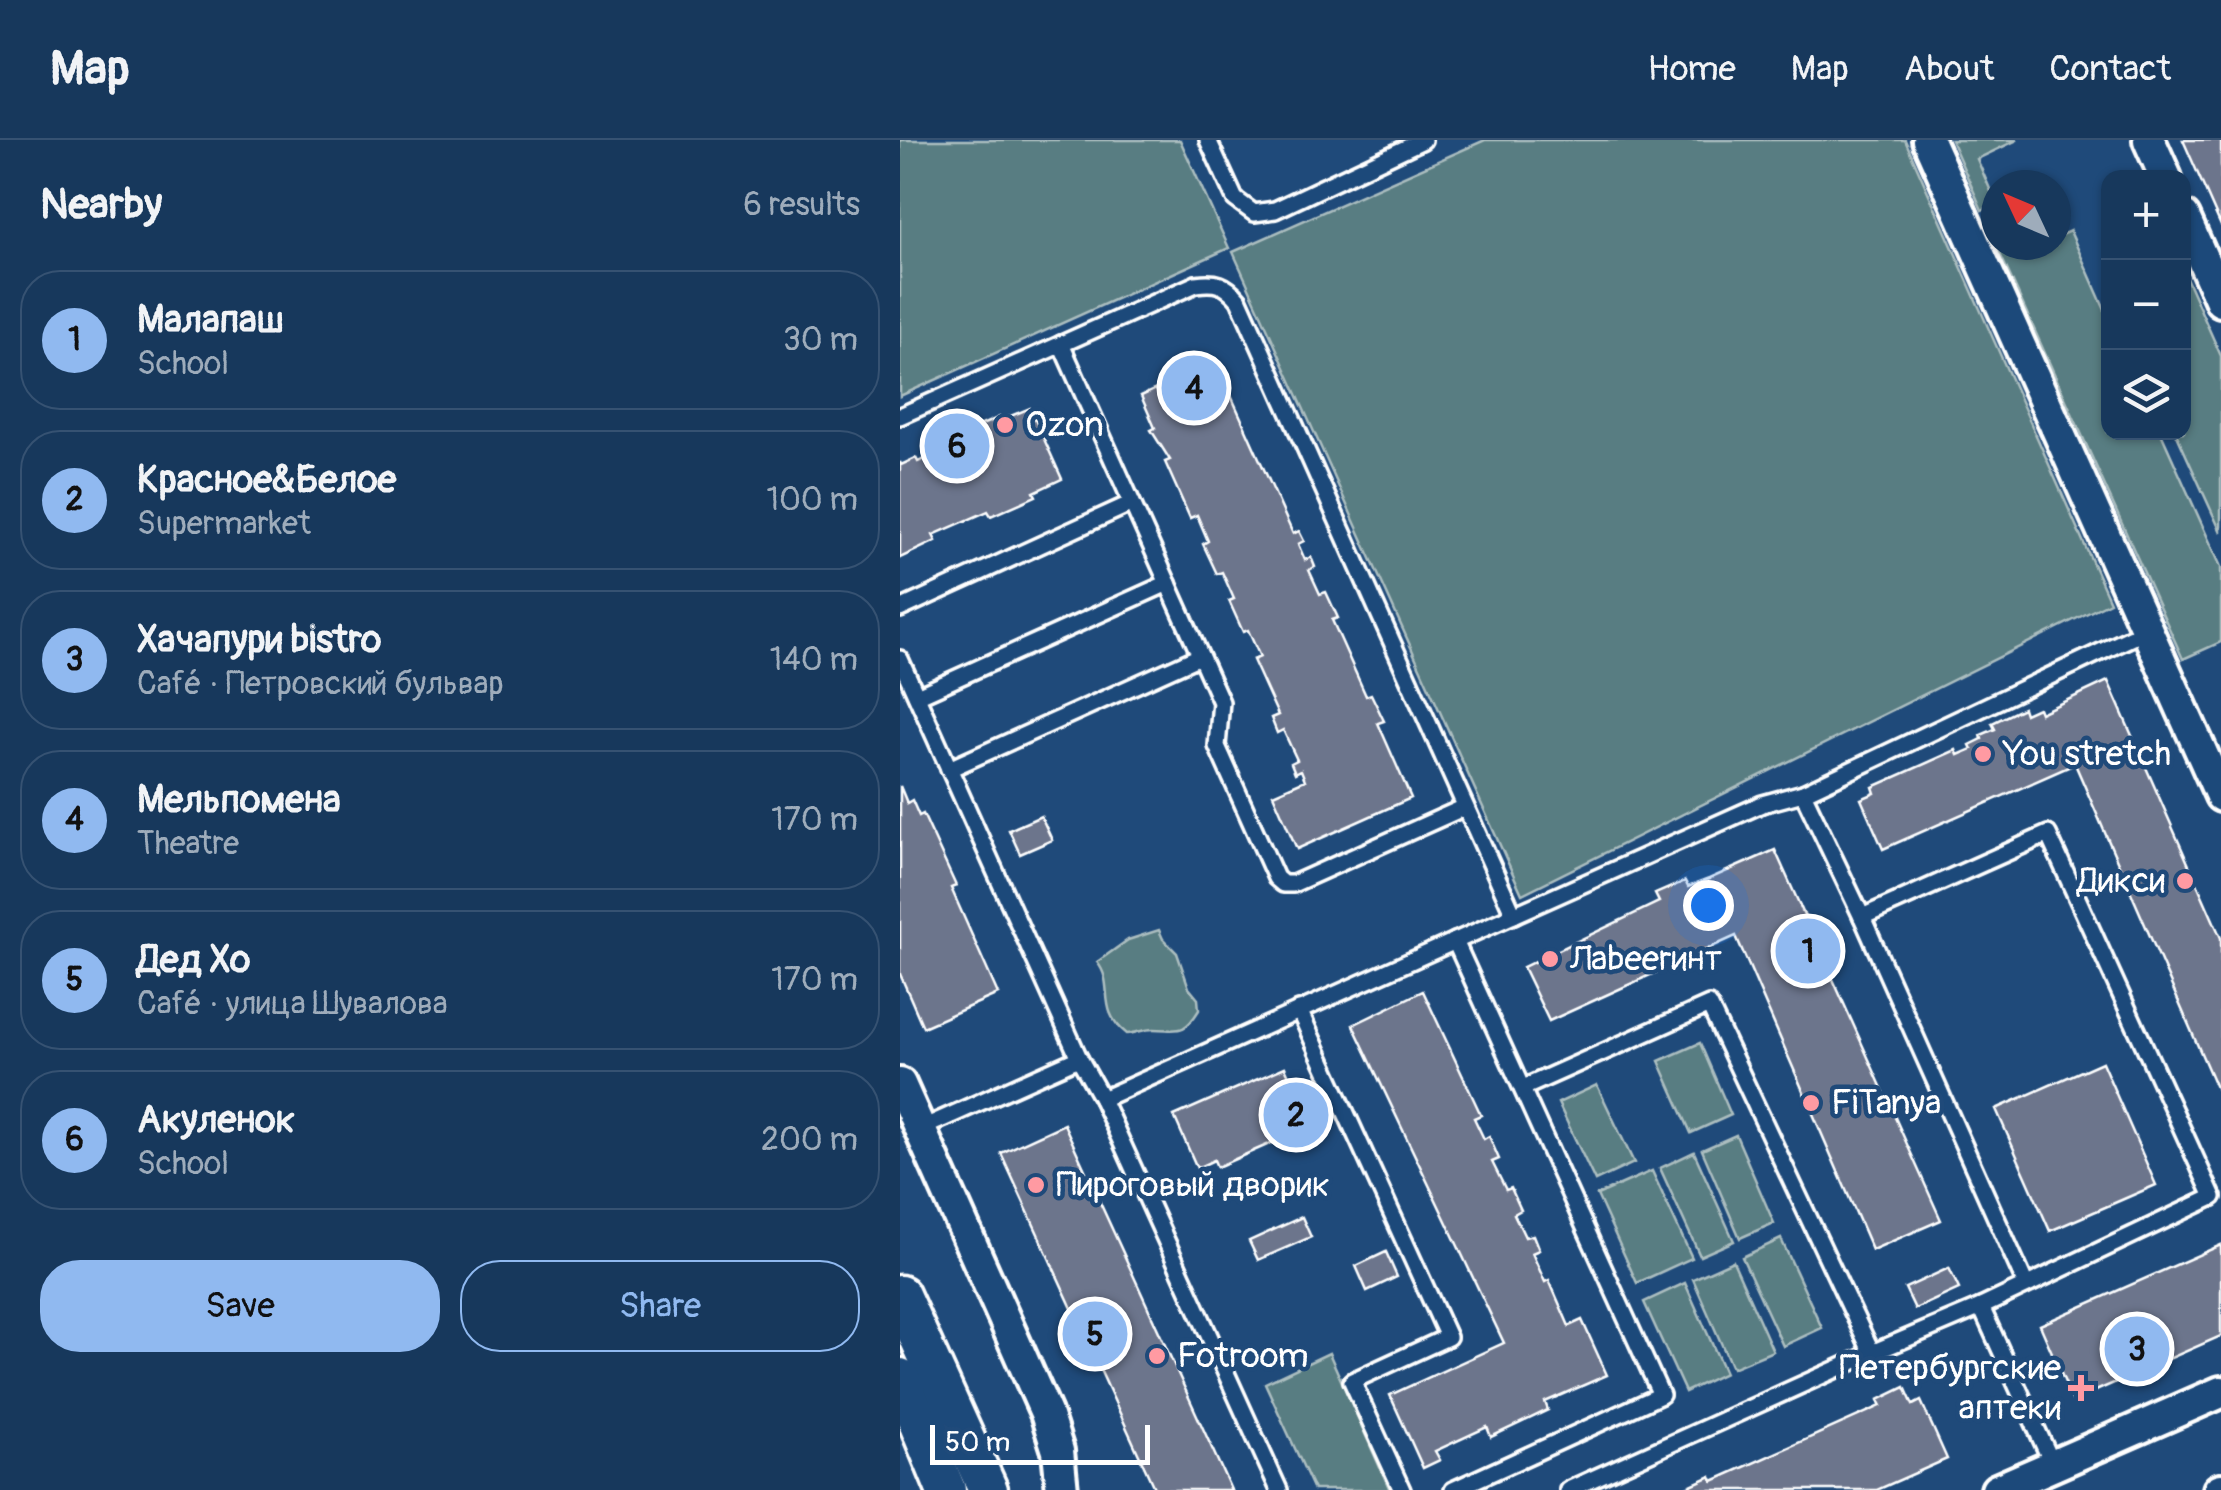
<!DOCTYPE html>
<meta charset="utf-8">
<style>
:root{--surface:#17385c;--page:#203f62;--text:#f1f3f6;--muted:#9eacbb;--line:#365272;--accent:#90b9f0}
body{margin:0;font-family:Pangolin,sans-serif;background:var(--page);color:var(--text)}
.controls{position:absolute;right:30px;top:30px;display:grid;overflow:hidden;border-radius:20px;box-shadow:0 2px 8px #0004}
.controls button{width:90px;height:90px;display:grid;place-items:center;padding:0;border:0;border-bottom:2px solid var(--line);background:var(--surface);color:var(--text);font:50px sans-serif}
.compass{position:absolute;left:1081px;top:30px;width:90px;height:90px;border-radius:50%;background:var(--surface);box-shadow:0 2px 8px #0004;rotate:314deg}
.scale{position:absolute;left:30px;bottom:25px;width:220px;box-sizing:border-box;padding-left:10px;border:5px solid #fff;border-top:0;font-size:28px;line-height:35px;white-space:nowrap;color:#fff;-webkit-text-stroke:8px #1f4a7a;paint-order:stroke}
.you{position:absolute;left:808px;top:765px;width:35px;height:35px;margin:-25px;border:8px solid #fff;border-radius:50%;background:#1a73e8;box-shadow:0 0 0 15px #1a73e833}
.badge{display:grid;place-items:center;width:65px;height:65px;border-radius:50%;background:var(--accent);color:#111;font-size:32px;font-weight:700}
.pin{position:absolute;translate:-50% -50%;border:5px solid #fff;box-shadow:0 2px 10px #0006}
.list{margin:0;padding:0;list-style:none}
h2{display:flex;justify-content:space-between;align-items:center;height:130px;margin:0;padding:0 40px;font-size:42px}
h2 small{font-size:32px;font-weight:400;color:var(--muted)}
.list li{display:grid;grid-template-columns:65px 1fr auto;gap:30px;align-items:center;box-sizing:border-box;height:140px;margin:0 20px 20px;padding:0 20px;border:2px solid var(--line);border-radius:40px}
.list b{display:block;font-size:38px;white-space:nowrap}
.list p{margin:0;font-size:32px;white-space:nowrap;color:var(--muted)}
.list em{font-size:32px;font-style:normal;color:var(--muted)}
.actions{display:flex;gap:20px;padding:30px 40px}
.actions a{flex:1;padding:22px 0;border:2px solid var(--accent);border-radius:40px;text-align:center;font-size:35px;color:var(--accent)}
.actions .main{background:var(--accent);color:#111}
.icon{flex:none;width:55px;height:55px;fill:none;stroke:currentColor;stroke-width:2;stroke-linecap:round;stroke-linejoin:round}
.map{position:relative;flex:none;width:1321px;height:1350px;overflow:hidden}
header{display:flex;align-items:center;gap:60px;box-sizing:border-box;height:140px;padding:0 50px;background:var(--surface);border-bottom:2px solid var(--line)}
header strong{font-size:48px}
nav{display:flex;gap:55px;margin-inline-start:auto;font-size:35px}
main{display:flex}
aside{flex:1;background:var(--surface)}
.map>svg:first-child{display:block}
.green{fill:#597d82;stroke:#acbec0;stroke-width:2.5}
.building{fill:#6c758c;stroke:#fff;stroke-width:2.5}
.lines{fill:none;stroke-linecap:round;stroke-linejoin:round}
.service-casing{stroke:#fff;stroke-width:22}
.minor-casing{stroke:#fff;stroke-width:38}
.tertiary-casing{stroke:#fff;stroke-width:45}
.service{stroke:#1f4a7a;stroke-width:15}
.minor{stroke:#1f4a7a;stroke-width:30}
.tertiary{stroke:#1f4a7a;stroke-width:38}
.poi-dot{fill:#ff9aa2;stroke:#1f4a7a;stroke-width:4}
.labels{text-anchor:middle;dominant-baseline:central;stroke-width:9;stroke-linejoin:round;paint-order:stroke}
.poi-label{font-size:35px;fill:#fff;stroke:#1f4a7a;text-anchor:start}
</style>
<header>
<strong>Map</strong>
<nav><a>Home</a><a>Map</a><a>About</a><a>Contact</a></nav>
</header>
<main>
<aside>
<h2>Nearby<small>6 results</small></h2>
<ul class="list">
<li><span class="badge">1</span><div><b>Малапаш</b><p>School</p></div><em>30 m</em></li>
<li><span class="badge">2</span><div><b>Красное&amp;Белое</b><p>Supermarket</p></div><em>100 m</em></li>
<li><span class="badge">3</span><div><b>Хачапури bistro</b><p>Café · Петровский бульвар</p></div><em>140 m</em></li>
<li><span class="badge">4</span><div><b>Мельпомена</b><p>Theatre</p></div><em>170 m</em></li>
<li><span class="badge">5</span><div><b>Дед Хо</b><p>Café · улица Шувалова</p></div><em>170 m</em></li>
<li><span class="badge">6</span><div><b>Акуленок</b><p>School</p></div><em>200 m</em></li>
</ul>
<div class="actions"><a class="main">Save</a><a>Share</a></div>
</aside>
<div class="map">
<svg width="1321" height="1350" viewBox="0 0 1321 1350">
<rect width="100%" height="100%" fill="#1f4a7a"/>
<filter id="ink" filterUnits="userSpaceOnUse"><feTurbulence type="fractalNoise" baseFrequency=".01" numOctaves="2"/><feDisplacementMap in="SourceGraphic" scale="20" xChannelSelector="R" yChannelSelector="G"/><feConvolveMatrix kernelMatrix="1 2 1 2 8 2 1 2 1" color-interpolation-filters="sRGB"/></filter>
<g filter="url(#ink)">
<g class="green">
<path d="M0,0H280L329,108L0,256Z"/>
<path d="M585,0H1005L1210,462L622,754L333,112Z"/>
<path d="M1051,0H1117L1077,19L1096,63L1082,70Z"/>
<path d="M1096,81V105H1117L1121,113L1140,105H1156V97L1170,91L1208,177V292L1261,293L1321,427V502L1283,519L1087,85Z"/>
<path d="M1284,133L1321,216V392L1276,293L1284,292Z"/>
<path d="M259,790L263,799L277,813L289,848L298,859L299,870C283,896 278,889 254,889C244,889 237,893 227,894C195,869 216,846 197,822L228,800Z"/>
<path d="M800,903L831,975L791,993L759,921Z"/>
<path d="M697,945L734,1023L695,1041L658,963Z"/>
<path d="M836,995L874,1083L840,1098L802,1010Z"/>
<path d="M794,1012L834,1101L800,1116L760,1028Z"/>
<path d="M752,1031L792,1118L737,1143L697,1055Z"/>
<path d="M881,1099L922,1188L883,1206L842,1117Z"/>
<path d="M833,1121L873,1211L832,1228L793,1139Z"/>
<path d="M785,1143L825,1233L785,1252L744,1162Z"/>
<path d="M429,1213L490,1350H414L365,1243Z"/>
</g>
<g class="building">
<path d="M1283,0H1321V86Z"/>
<path d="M316,222L393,394L399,391L404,401L398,404L405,420L411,417L415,427L409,430L420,454L426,452L438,478L432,480L466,556L471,554L484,581L478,583L511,658L397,709L373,654L405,640L401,630L395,633L391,623L397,620L383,590L377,593L371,578L378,575L353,520L360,517L348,490L343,492L329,461L334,459L322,432L317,434L303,404L308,401L297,375L290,378L265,322L270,320L251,290L255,288L241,256L263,246L261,242L277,235L279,239Z"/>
<path d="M130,268L162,339L134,352L136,356L91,376L88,371L33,395L36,401L0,418V322L1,325L16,318L18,322L45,311L43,306L57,300L56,296L100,277L101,280Z"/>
<path d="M1208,541L1321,798V959L1175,624L983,709L961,659L975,653L973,647L1056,610L1058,615L1072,609L1070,605L1082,599L1081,595L1095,589L1092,583L1123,568L1125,574L1138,568L1140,573Z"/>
<path d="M0,646L7,663L12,660L19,676L23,674L56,746L51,748L98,854L23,887L0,834Z"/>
<path d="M141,676L152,700L120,714L109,690Z"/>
<path d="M875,710L1041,1080L972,1110L836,796L649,881L623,827L759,762L755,754L785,741L788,747L809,739Z"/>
<path d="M523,851L581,975L574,978L584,999L589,996L599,1019L592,1022L606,1050L611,1048L621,1070L614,1074L625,1097L633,1095L639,1110L632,1113L645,1142L649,1140L669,1186L682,1180L707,1235L645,1262L648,1270L591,1297L587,1287L535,1311L540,1320L523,1328L490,1255L604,1203L453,885Z"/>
<path d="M1202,922L1256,1045L1150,1091L1096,969Z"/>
<path d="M385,927L408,978L392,985L395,992L374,1002L317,1027L314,1020L297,1028L274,976Z"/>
<path d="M164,984L230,1128L331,1350H255L101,1013Z"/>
<path d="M402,1077L411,1097L358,1120L349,1101Z"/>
<path d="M1321,1105V1196L1173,1261L1140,1185Z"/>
<path d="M486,1112L497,1137L467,1151L456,1126Z"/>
<path d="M1049,1128L1059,1149L1015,1169L1005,1148Z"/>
<path d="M1005,1247L1013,1265L1021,1261L1047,1319L977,1350H780L811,1336L813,1341L981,1266L978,1260Z"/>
</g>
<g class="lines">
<defs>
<g id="service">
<path d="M308,0L335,59L354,73L375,70L523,0"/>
<path d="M161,204L321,562L317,606L376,738L383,744H393L565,667"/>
<path d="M0,276L296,144C316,141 326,144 339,160L614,775"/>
<path d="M0,469L232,363"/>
<path d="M0,519L179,918L202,959"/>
<path d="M17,556L268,443"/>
<path d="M49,629L300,516"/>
<path d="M903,653L962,777"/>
<path d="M399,870L548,1197L452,1241L502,1350"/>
<path d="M623,948L809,865L972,1213L668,1350"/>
<path d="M20,989L179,918"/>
<path d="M1081,1167L1153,1325"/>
<path d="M972,1213L1081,1167L1313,1057L1148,694L962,777L1126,1145"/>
<path d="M379,1350L202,959L862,664L903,653L1247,490"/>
<path d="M553,1350L761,1255L555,801"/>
</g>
<g id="minor">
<path d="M1028,0L1321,656"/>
<path d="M1249,0L1266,38"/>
<path d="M1284,77L1321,161"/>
<path d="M0,944L146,1273L158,1311L162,1350"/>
<path d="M1097,1350L1321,1252"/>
<path d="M1319,1350L1321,1349"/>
</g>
<g id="tertiary">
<path d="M0,1155L88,1350"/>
<path d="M0,1238L46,1350"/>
</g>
</defs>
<use href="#service" class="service-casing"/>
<use href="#minor" class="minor-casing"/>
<use href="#tertiary" class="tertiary-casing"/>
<use href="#service" class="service"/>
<use href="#minor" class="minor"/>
<use href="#tertiary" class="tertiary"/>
</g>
</g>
<g class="poi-dot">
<circle cx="105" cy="285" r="10"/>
<circle cx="1083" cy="614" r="10"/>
<circle cx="1285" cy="741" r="10"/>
<circle cx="650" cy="819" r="10"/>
<circle cx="911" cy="963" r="10"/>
<circle cx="136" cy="1045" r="10"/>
<circle cx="257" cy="1216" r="10"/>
<path d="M1176 1233h10v10h10v10h-10v10h-10v-10h-10v-10h10z"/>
</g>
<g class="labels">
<g class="poi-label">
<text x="125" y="285">Ozon</text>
<text x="1103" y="614">You stretch</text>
<text x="1265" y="741" text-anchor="end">Дикси</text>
<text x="670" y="819">Лаbeerинт</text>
<text x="931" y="963">FiTanya</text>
<text x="156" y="1045">Пироговый дворик</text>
<text x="277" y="1216">Fotroom</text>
<text x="1161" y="1228" text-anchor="end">Петербургские<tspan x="1161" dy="40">аптеки</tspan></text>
</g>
</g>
</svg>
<div class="controls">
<button>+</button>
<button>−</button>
<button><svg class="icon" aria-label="layers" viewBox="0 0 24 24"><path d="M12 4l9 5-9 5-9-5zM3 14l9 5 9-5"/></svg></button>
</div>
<svg class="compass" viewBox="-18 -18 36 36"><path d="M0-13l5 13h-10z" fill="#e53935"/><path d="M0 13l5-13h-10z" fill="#9eacbb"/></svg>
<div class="scale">50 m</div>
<div class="you"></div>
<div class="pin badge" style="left:908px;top:811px">1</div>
<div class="pin badge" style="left:396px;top:975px">2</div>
<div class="pin badge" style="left:1237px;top:1209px">3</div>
<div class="pin badge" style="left:294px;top:248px">4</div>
<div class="pin badge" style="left:195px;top:1194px">5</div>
<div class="pin badge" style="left:57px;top:306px">6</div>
</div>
</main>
